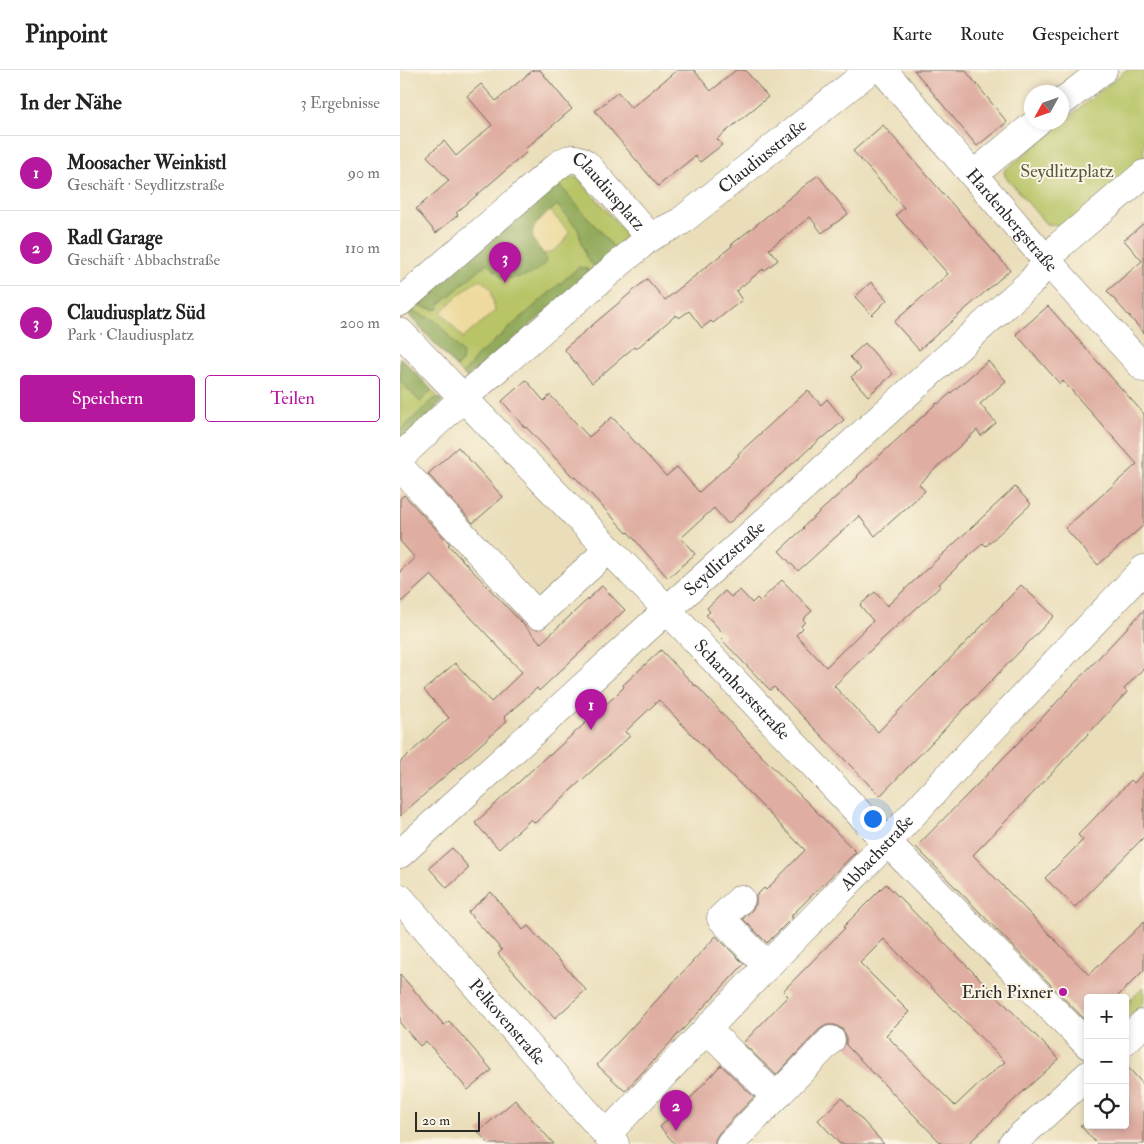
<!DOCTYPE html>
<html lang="de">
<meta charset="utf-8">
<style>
:root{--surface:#fff;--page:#f2f2f2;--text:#222;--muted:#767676;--line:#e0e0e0;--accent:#b5179e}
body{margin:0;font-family:"IM FELL Double Pica",serif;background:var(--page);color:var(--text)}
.controls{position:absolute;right:15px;bottom:15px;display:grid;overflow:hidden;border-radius:5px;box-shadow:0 2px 8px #0003}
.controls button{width:45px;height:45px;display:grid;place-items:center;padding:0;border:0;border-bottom:1px solid var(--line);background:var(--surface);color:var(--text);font:25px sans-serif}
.compass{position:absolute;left:624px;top:15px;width:45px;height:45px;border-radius:50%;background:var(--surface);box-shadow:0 2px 8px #0003;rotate:230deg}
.scale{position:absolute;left:15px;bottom:12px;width:65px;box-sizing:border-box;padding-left:5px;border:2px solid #2b2b2b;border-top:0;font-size:14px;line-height:18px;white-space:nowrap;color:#2b2b2b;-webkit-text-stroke:4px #fcf5e5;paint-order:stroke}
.you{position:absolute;left:472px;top:748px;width:18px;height:18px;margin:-12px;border:4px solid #fff;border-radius:50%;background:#1a73e8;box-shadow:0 0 0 8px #1a73e833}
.badge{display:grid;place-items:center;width:32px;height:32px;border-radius:50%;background:var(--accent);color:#fff;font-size:16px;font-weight:700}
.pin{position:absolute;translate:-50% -41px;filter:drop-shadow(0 1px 2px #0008)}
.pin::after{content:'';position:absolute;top:26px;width:18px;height:15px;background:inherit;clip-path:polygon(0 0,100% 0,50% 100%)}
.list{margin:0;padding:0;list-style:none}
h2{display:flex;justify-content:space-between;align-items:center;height:65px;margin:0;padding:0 20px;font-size:21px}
h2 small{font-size:16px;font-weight:400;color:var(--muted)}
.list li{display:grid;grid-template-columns:32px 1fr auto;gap:15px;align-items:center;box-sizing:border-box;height:75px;padding:0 20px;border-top:1px solid var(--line)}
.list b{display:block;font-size:19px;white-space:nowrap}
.list p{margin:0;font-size:16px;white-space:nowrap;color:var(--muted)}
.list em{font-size:16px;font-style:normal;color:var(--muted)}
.actions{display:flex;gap:10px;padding:15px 20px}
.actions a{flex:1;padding:11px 0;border:1px solid var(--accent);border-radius:5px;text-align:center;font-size:18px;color:var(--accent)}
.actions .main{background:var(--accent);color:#fff}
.icon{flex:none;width:28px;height:28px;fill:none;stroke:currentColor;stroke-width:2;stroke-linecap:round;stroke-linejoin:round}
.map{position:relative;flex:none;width:744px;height:1074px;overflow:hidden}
header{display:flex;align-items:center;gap:30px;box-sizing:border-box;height:70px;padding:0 25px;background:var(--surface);border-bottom:1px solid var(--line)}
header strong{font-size:24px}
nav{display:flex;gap:28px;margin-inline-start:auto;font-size:18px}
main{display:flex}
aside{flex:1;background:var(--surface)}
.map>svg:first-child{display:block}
.green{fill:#b8c466;stroke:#727848}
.forest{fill:#92aa5b;stroke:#5e6a43}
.sand{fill:#eeda9e;stroke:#8c8264}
.building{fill:#dfada2;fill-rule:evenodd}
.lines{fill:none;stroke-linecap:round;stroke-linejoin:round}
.minor-casing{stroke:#6e6a5d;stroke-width:29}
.minor{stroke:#fff;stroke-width:28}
.poi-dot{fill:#b5179e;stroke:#fcf5e5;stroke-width:2}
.labels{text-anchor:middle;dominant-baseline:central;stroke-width:4;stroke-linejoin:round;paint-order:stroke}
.street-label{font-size:18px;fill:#2b2b2b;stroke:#fcf5e5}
.park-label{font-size:18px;fill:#55593d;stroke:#fcf5e5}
.poi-label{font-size:18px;fill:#2b2b2b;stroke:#fcf5e5;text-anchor:end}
</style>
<header>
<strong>Pinpoint</strong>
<nav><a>Karte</a><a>Route</a><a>Gespeichert</a></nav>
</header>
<main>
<aside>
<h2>In der Nähe<small>3 Ergebnisse</small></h2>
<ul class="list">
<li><span class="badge">1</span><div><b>Moosacher Weinkistl</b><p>Geschäft · Seydlitzstraße</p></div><em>90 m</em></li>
<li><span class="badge">2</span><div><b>Radl Garage</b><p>Geschäft · Abbachstraße</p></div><em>110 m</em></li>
<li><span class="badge">3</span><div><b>Claudiusplatz Süd</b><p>Park · Claudiusplatz</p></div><em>200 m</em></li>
</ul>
<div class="actions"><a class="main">Speichern</a><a>Teilen</a></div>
</aside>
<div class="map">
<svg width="744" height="1074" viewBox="0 0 744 1074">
<rect width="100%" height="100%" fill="#fcf5e5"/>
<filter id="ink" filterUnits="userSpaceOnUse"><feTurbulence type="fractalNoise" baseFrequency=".02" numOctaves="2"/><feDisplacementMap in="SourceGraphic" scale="10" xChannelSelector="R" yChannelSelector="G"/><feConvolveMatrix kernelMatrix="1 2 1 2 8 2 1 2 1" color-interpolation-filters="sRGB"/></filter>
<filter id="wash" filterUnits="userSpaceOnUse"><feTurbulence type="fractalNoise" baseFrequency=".0096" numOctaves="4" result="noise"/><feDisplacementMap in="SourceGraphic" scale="20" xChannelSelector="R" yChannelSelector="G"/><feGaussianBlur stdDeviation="1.12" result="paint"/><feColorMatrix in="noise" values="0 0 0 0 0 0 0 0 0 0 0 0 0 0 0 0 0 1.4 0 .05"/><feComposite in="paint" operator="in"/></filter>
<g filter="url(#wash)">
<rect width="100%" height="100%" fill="#eadeba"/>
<g class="green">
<path d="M726,0H744V89L673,149L658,155L646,154L605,106L604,101Z"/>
<path d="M167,107L178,108L224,161L225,171L66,308L9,245L10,236L156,111Z"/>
<path d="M0,287L42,331L0,377Z"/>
<path d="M744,917V933L725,950V935Z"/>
</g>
<g class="forest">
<path d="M156,111L218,182L197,200L186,187L178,159L157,135L136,153L133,170L144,184L146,191C137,207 118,208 102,208L87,193L40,234L38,240L18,236L15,232Z"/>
<path d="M179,197L186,198L191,205L66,308L62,304L68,298L76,287Z"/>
<path d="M10,240L36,251L63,283L62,292L57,297L9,245Z"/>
<path d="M0,287L32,320L20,332L0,311Z"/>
<path d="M38,328L42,331L0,377V361L32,330Z"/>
</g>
<g class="sand">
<path d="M150,141L169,162C164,173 156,182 144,184C141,180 136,175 134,171C128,157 142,148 150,141Z"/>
<path d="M77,211H82L91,219L95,241L63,268L41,242C52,231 64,220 77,211Z"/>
</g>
<g id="blocks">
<g class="building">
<path d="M133,0H140L172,39L125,79L127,82L56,143L58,145L36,163L16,139L49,111L27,86L44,71L56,86L92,55L67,26L81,14L96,31Z"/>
<path d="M277,0H294L311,21L336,0H345L368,27L317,69L322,75L300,92L295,86L258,116L195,41L218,22L231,38Z"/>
<path d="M514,0H565L607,52L577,76Z"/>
<path d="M483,55L610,200L519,280L494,252L548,204L496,145L504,138L453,81Z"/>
<path d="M418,105L448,144L422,163L410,147L369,179L378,190L364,201L363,199L336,221L342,230L313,253L311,251L302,258L289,241L279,248L276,245L236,279L234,277L192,313L164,279L247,209L265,230L332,176L331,175Z"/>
<path d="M744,153V263L707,221L742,191L724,170Z"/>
<path d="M471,212L487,230L472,245L455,227Z"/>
<path d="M648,236L744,344V455L698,495L665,458L737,394L663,311L660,314L616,264Z"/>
<path d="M465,273L493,304L468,326L451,307L461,299L450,287Z"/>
<path d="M588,291L606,311L580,334L596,353L581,366L577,360L519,414L525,421L475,466L459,446L398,501L379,481L404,458L403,457L458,407L457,406L537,333L538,334Z"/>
<path d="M126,310L144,331L150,325L189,367L212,347L266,406L277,397L299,422L339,386L338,384L408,320L421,335L427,329L444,350L423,368L422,367L348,434L349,435L328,454L314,438L281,468L295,484L268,508L228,462L227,463L175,407L174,408L126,357L125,358L102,331Z"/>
<path d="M58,377L103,427L73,453L28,404Z"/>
<path d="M615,417L631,434L586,476L583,473L539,514L541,516L478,573L434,616L478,662L581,557L621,515L654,546L480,726L374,617L370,620L321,569L325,565L306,545L310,542L307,538L325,521L331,527L340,520L352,533L357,528L360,531L382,510L412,541L403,549L405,552L401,556L403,558L396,565L426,597L473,551L460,535L475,522L487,536Z"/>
<path d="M4,425L50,474L48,475L141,573L202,516L225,540L139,621L137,618L104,647L107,651L0,746V692L49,648L24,620L55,593L91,632L122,602L31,505L0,533V501L15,488L0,471V429Z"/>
<path d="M744,540V598L724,619L727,622L638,718L573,785L689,905L744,852V900L716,928H688V953L516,777L617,674Z"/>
<path d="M261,580L295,616L296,615L349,673L456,782L391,846L393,847L367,873L343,849L352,840L356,834V826L364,818L366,820L405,780L295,668L259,630L225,662L230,666L135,753L131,749L99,779L75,753L149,684L150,685L214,627L224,617L223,615Z"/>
<path d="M744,702V767L675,837L645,808L683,770L678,765L731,710L734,713Z"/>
<path d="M52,778L69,798L47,818L29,798Z"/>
<path d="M486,814L659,989L614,1030L568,1074H542L446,975V965L442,959L435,955H427L420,959L376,1005L343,973L388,926L383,921L445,858L443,857ZM484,869L605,992L576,1016L555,1036L486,965L509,942L460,893Z"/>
<path d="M91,822L123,860L128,856L186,920L155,948L98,884L102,880L68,842Z"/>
<path d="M316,866L344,894L225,1021L197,995Z"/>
<path d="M0,904L44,955L49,951L92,1000L68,1020L26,971L20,976L0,953Z"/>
<path d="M725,994L744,1015V1074H697L680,1055H725Z"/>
<path d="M321,995L354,1027L319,1063L315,1070V1074H275L260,1057L285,1034Z"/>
<path d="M442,1028L484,1074H440L418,1050Z"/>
<path d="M115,1030L154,1074H89L78,1062Z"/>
</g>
</g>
</g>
<g filter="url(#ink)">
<use href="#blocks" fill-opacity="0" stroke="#6e6a5d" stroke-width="1"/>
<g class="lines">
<defs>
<g id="minor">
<path id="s1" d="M483,0L648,192L744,298"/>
<path d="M662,32L703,0"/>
<path d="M573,105L637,52"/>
<path id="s2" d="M250,167L280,152L470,0"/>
<path id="s3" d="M0,232L149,103C161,93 171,82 186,94L250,167L63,328L0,387"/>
<path id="s4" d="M0,262L252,524L477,762L688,975"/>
<path d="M0,397L137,545L209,479"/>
<path id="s5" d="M0,784L267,540L632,211L660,175L744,104"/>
<path id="s6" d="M0,828L130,978L215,1074"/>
<path d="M341,829L321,848L367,896"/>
<path d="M307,959L376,1027"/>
<path d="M725,971L744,953"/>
<path id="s7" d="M207,1064L367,896L478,782L579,673L744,499"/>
<path d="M330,1074L431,970"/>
<path d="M612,1074L688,1005"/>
</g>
</defs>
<use href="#minor" class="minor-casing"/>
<use href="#minor" class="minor"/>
</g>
</g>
<circle class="poi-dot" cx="663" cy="922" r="5"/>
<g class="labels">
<g class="street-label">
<text stroke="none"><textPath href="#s2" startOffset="139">Claudiusstraße</textPath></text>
<text stroke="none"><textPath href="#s3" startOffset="275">Claudiusplatz</textPath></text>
<text stroke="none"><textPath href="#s1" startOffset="198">Hardenbergstraße</textPath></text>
<text stroke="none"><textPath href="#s5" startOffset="439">Seydlitzstraße</textPath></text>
<text stroke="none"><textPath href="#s4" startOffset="495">Scharnhorststraße</textPath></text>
<text stroke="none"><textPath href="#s7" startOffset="390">Abbachstraße</textPath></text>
<text stroke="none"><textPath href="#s6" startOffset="164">Pelkovenstraße</textPath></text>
</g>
<g class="park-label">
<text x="667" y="101">Seydlitzplatz</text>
</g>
<g class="poi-label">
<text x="653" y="922">Erich Pixner</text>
</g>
</g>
</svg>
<div class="controls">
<button>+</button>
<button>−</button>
<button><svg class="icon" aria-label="locate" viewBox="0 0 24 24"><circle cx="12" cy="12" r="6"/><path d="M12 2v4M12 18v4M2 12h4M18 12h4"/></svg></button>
</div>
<svg class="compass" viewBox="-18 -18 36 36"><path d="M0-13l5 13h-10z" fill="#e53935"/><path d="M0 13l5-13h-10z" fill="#767676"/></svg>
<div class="scale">20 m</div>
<div class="you"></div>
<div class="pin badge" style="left:191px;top:660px">1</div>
<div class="pin badge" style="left:276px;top:1061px">2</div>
<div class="pin badge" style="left:105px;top:213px">3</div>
</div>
</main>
